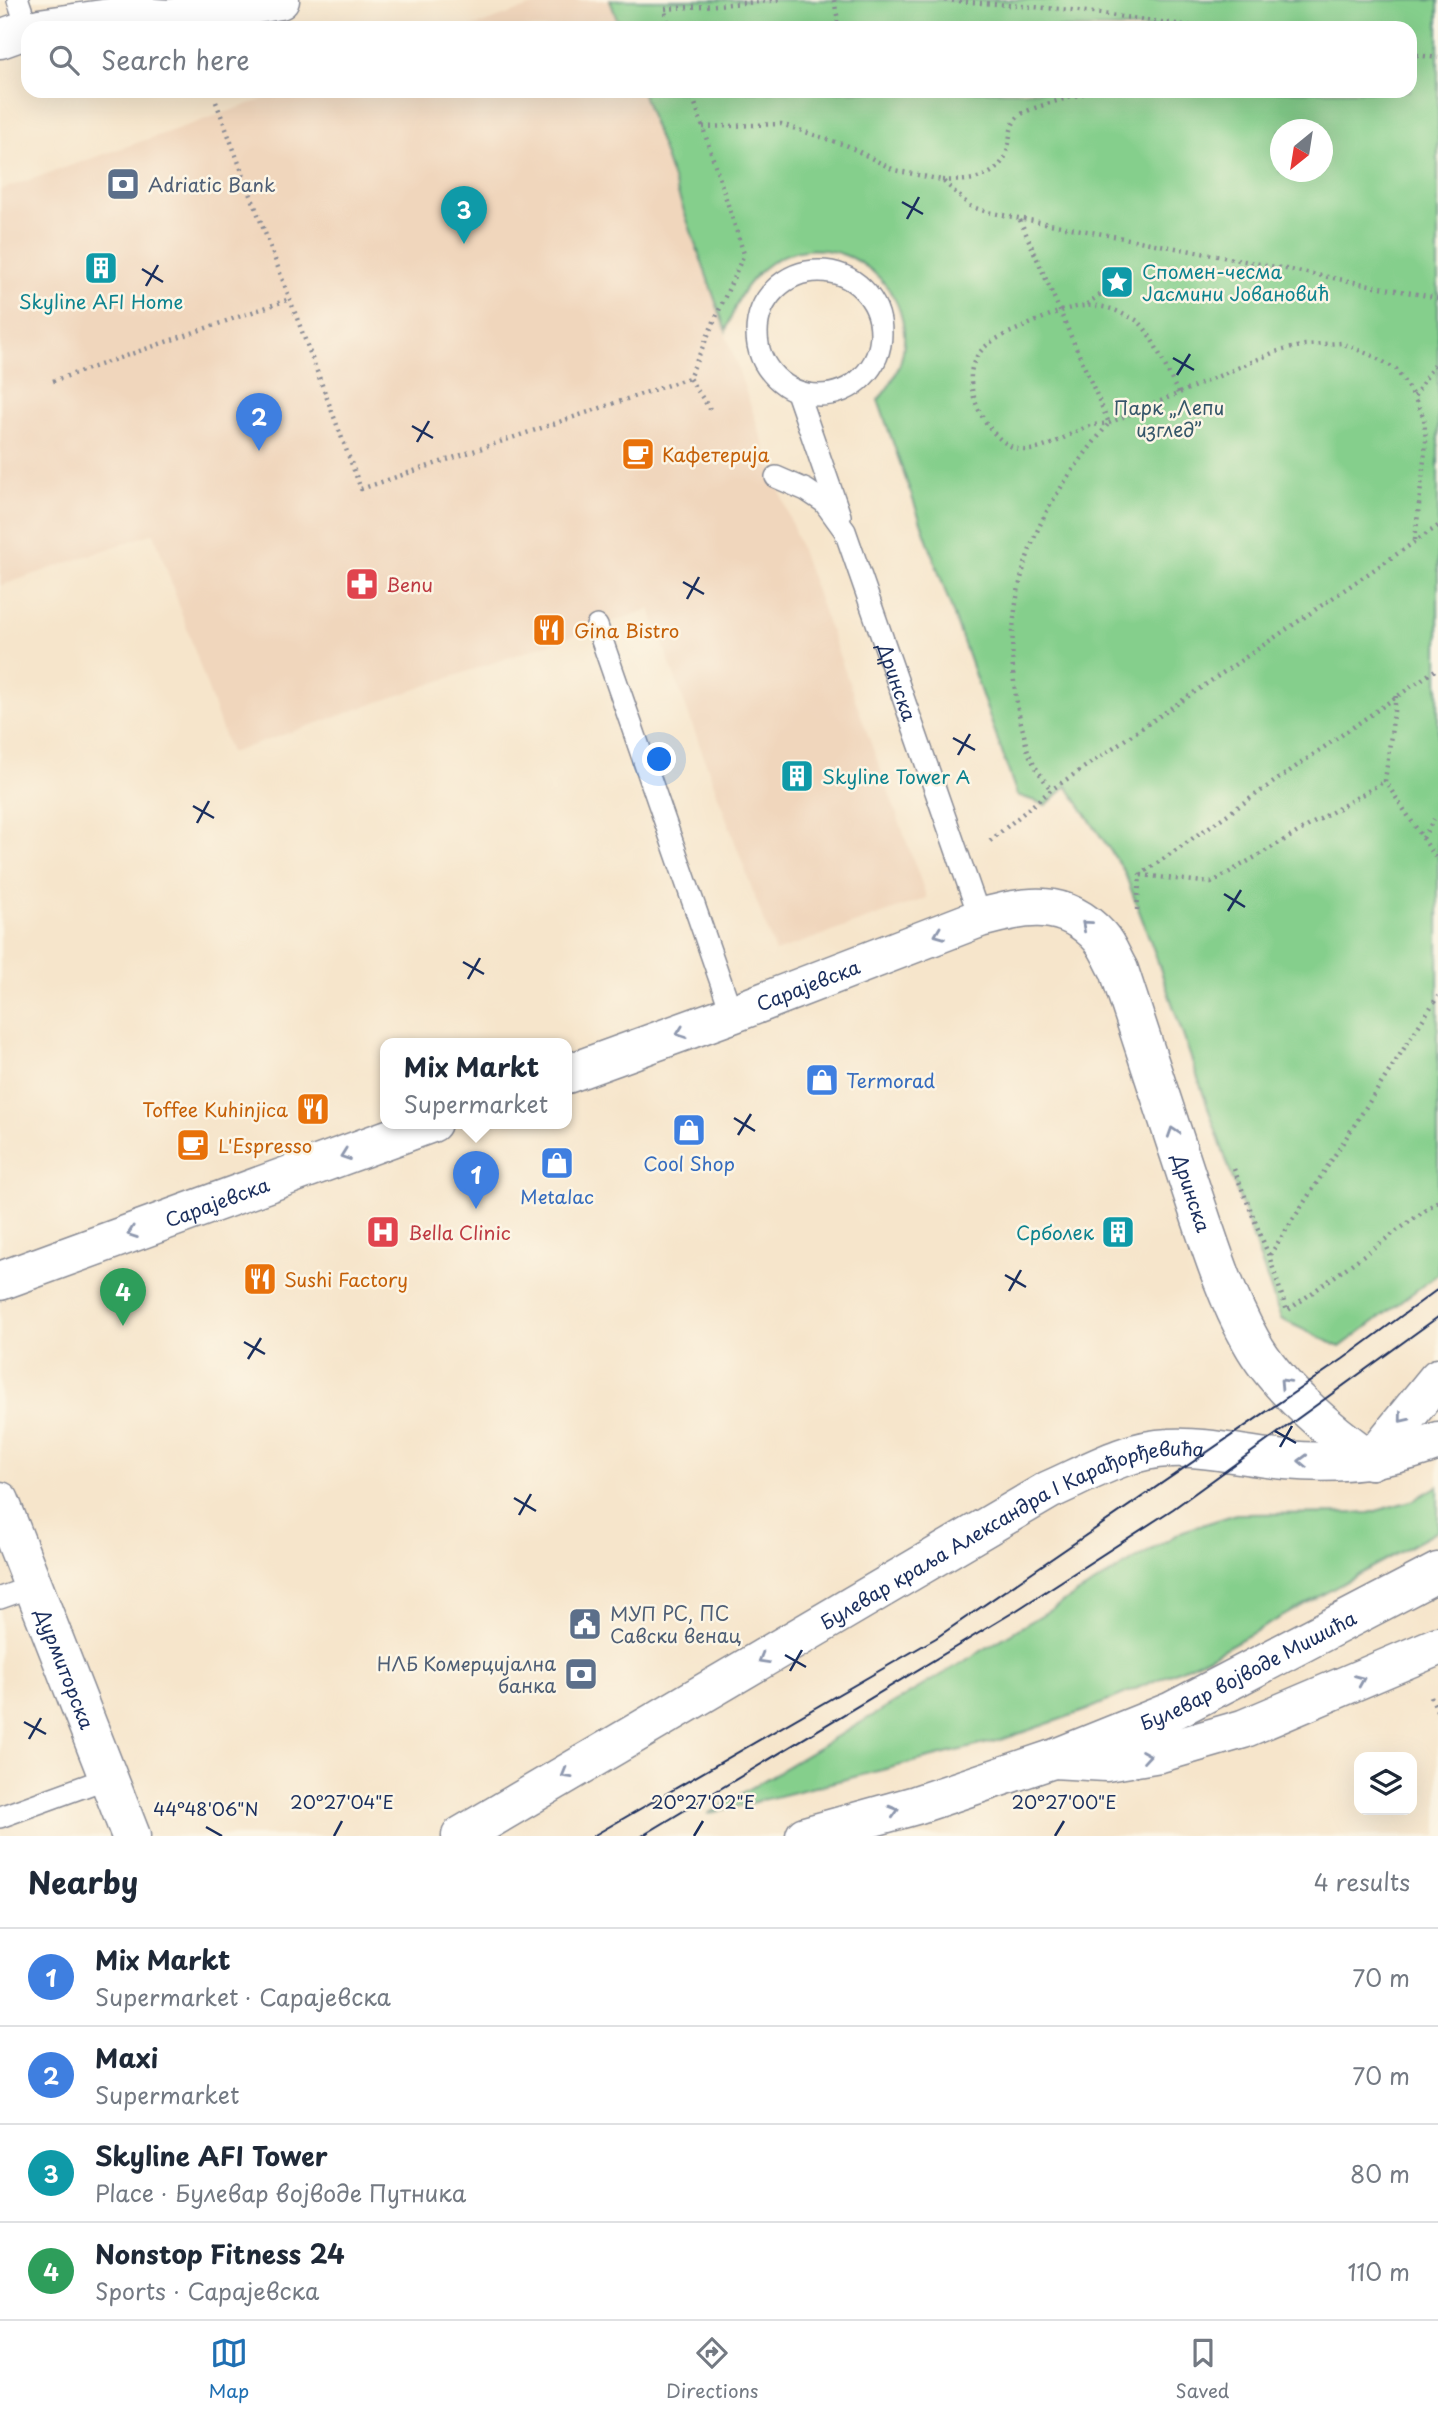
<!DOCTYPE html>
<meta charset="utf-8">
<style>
:root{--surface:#fff;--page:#f2f2f3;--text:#1f2937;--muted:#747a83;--line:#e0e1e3;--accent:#1f6fb2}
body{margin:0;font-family:"Playpen Sans",sans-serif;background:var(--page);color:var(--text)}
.controls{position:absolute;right:21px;bottom:21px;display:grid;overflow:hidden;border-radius:14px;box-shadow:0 7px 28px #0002}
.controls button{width:63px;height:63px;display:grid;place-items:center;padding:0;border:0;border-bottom:2px solid var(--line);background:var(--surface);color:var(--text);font:35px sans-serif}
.compass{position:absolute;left:1270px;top:119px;width:63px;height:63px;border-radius:50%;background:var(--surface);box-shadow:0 7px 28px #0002;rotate:210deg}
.you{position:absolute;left:660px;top:760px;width:24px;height:24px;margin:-18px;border:5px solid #fff;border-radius:50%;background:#1a73e8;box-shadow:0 0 0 10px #1a73e833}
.badge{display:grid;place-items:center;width:46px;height:46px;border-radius:50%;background:var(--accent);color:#fff;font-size:23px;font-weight:700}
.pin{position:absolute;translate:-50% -58px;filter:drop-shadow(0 2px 4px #0008)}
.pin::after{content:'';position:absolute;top:37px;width:24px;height:21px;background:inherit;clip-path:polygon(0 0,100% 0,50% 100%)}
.popup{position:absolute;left:380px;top:1038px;width:192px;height:91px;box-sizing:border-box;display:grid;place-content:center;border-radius:14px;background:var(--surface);filter:drop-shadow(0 2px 5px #0005);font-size:23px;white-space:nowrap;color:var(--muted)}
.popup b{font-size:26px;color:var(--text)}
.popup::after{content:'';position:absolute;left:50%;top:100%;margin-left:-14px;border:14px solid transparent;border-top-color:var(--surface)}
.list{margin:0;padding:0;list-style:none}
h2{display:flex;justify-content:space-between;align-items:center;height:91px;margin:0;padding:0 28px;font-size:30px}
h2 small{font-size:23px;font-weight:400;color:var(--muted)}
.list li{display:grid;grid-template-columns:46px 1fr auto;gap:21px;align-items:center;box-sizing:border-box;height:98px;padding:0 28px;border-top:2px solid var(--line)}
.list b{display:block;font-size:26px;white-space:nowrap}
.list p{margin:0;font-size:23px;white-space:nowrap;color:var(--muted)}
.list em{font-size:23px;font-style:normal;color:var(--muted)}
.icon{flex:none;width:38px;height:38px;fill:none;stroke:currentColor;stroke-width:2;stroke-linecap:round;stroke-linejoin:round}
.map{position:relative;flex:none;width:1438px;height:1836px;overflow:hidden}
.search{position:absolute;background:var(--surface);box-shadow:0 7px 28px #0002;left:21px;right:21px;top:21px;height:77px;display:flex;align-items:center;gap:18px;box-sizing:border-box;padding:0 24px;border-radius:21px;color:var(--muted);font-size:26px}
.sheet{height:483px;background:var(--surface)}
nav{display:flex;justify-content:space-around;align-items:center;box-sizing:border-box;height:98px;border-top:2px solid var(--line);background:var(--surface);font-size:19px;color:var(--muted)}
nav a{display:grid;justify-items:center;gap:4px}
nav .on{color:var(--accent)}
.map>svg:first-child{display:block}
.built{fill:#f0d6bc}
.green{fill:#85cf8c;stroke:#507f75;stroke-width:2;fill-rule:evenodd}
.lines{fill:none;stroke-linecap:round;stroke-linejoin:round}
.service-casing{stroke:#888a94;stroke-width:24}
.minor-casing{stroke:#888a94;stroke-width:41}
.tertiary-casing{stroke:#888a94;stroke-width:41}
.secondary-casing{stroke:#888a94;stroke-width:41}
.primary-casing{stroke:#888a94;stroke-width:41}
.trunk-casing{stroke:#888a94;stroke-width:41}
.path{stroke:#888a94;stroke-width:4.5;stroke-dasharray:2 5;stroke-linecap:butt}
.service{stroke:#fff;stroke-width:21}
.minor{stroke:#fff;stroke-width:38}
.tertiary{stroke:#fff;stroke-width:38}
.secondary{stroke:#fff;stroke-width:38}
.primary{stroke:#fff;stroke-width:38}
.trunk{stroke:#fff;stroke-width:38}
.tram{stroke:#1b2f5e;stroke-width:2}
.oneway{stroke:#8d97ae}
.ticks{fill:none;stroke:#1b2f5e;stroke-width:2.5}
.labels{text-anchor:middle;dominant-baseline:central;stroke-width:5;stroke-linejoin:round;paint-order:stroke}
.service-label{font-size:19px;fill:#4e5e75;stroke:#fcf5e5;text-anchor:start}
.culture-label{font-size:19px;fill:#0d838f;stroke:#fcf5e5;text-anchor:start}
.park-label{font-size:19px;fill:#36576a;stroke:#fcf5e5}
.food-label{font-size:19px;fill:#c56008;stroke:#fcf5e5;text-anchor:start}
.health-label{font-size:19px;fill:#be3a42;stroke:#fcf5e5;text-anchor:start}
.street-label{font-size:19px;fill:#1b2f5e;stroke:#fcf5e5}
.shop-label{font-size:19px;fill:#366cbe;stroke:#fcf5e5}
.ticks-label{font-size:18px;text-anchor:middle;fill:#1b2f5e;stroke:#fcf5e5;stroke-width:5;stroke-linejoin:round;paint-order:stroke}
</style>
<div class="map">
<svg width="1438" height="1836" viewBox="0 0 1438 1836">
<rect width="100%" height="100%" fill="#fcf5e5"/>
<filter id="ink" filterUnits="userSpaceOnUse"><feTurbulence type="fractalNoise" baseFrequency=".0143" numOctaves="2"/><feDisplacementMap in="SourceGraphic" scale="14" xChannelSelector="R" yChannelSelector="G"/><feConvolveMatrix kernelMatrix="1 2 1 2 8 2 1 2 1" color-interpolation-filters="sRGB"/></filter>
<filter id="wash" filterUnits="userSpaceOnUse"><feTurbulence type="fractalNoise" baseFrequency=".00686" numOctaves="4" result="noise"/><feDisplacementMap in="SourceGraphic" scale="28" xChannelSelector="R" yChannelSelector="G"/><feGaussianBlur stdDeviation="1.57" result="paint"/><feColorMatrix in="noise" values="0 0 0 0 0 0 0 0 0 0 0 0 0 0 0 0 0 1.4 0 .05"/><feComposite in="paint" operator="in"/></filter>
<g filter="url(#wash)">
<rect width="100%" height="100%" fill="#f6e5cb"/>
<g class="built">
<path d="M550,0H610L620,28H469Z"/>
<path d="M287,91H642L788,514L927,898L775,952L650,609L230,753L154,533L0,586V190Z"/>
</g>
<g class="green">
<path d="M610,0H1438V1274L1340,1347L1281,1319L1153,948L1124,871L1067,786L1046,805L1017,795L878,400C962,305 823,192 749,283C738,296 732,315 726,331L642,91H1410V28H620ZM1280,130H1322V172H1280Z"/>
<path d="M1438,1486V1531L1209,1657L1087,1710L1001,1740L707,1814L1183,1531L1236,1514L1369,1513L1414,1500Z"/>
</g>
</g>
<g filter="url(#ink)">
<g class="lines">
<defs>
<g id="service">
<path d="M18,0L28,30"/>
<circle cx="819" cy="333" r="62"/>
<path d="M797,392L840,516"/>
<path id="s1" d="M776,477L806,490L824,502L845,531L980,918"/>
<path d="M597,626L732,1014"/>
<path d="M0,1598L34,1586"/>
<path d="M0,1817L110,1777"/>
</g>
<g id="minor">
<path id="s2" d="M0,1501L131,1836"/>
</g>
<g id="tertiary">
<path id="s3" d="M567,1074L732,1014L980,918C1025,906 1064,897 1100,937C1108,946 1113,960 1119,970C1142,1041 1166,1112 1189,1183C1207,1236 1223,1291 1251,1341C1275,1385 1330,1432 1371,1460"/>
<path id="s4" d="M0,1281L432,1123"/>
</g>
<g id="secondary">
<path id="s5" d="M461,1836L1049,1490C1086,1474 1127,1449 1169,1448C1208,1446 1247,1457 1286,1460C1339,1465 1388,1460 1438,1441"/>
<path id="s6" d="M805,1836L916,1805L1053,1759L1172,1711L1438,1572"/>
</g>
<g id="primary">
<path d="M39,28L124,16"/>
<path d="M0,39L28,29"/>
</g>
<g id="trunk">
<path d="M124,16L169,19L280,0"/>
<path d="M1371,1460L1438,1378"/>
<path d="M1053,1759L1106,1762L1160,1753L1243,1729L1438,1646"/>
</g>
</defs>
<use href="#service" class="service-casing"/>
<use href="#minor" class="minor-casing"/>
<use href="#tertiary" class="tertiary-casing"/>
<use href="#secondary" class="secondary-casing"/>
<use href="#primary" class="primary-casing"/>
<use href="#trunk" class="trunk-casing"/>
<g class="path">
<path d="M834,0L838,20L837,28"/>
<path d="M945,0L1071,10L1207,28"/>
<path d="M670,28L664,9L783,0"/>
<path d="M1410,54L1438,58"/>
<path d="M691,91L744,254L689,378L710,409"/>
<path d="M216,102L361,489L689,378"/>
<path d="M703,127L781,124L848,146L894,170L942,180L970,206L987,212L1438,298"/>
<path d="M942,180C967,182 997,180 1007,152C1011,139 1008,126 1019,116C1028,107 1077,96 1092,91"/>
<path d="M1020,220L1109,423C1086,452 1062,482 1045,515C1011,580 1004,656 1022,727C1025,737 1026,749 1031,758C1036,769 1044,780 1051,790"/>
<path d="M1087,304L1117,282"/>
<path d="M53,381L290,299"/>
<path d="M1178,393C1169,375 1153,336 1140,323C1135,318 1126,316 1121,313C1086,296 1057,312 1025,326C1005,335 983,341 974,362C961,390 991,447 1023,450C1048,452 1070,431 1093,425C1098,424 1104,424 1109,423L1275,352L1305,345L1341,343L1371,355L1396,369L1414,397"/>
<path d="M1415,540L1426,442L1424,418L1414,397L1438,358"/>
<path d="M1396,696L1385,781L1438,861"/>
<path d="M1423,838L1434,819"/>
<path d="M990,841L1051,790L1438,526"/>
<path d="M1141,875L1211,883L1385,781"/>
<path d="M1137,910L1140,875L1438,668"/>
<path d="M1234,1169L1269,1256L1287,1311L1438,1201"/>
<path d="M1270,1255L1438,996"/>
<path d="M1431,1696L1438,1713"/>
</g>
<use href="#service" class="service"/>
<use href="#minor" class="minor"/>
<use href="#tertiary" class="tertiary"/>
<use href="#secondary" class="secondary"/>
<use href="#primary" class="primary"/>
<use href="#trunk" class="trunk"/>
<g class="tram">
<path d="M593,1836L936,1638L1343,1359L1438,1289"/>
<path d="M642,1836L1017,1610L1173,1509L1438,1317"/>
</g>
</g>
<defs><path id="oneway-chevron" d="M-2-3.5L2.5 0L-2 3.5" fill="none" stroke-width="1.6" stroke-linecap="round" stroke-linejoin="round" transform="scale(1.75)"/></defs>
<g class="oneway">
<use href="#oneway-chevron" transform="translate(1086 925) rotate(-139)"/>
<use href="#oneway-chevron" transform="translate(939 934) rotate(159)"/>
<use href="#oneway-chevron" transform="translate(681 1033) rotate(160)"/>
<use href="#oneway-chevron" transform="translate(1173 1132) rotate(-108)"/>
<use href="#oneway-chevron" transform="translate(345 1155) rotate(160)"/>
<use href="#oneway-chevron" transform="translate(132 1233) rotate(160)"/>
<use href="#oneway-chevron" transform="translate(1284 1383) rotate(-133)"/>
<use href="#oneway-chevron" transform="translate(1403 1418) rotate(129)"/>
<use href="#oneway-chevron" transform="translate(1303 1461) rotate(-178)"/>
<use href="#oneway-chevron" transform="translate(763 1659) rotate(150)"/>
<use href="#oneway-chevron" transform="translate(1360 1680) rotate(-23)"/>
<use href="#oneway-chevron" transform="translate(1146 1756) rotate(-9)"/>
<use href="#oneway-chevron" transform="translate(566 1774) rotate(150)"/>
<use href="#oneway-chevron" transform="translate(894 1811) rotate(-16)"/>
</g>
</g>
<path class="ticks" d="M902,202L923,214M907,219L919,197M142,269L163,282M146,286L158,265M1173,358L1194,370M1177,375L1190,354M412,426L433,438M417,442L429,421M683,582L704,594M687,599L699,577M953,738L975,750M958,755L970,734M193,806L214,818M197,823L209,801M1224,894L1245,907M1228,911L1241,890M463,962L484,974M468,979L480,958M734,1118L755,1131M738,1135L751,1114M1005,1275L1026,1287M1009,1291L1021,1270M244,1342L265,1354M248,1359L261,1338M1275,1431L1296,1443M1280,1447L1292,1426M514,1498L536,1511M519,1515L531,1494M785,1655L806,1667M790,1671L802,1650M24,1722L46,1734M29,1739L41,1718M206,1827L222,1836M334,1836L342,1821M694,1836L703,1821M1055,1836L1064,1821"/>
<defs>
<symbol id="bank-square" viewBox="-11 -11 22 22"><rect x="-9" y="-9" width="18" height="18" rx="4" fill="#5c6f8a" stroke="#fcf5e5"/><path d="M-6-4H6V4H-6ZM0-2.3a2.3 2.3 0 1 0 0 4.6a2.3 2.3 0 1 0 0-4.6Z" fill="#fff"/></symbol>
<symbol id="building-square" viewBox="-11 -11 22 22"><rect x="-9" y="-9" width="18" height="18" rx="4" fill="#0f9aa8" stroke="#fcf5e5"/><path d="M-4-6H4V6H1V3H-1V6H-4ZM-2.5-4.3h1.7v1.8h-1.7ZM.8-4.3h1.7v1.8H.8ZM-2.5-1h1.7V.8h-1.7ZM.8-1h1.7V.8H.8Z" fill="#fff"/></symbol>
<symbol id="sight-square" viewBox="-11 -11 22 22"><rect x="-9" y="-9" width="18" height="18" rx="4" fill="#0f9aa8" stroke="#fcf5e5"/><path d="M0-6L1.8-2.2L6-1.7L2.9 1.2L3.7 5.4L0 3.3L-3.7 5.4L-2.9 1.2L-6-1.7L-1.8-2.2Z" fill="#fff"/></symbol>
<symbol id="cafe-square" viewBox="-11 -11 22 22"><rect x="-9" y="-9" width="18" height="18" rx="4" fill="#e8710a" stroke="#fcf5e5"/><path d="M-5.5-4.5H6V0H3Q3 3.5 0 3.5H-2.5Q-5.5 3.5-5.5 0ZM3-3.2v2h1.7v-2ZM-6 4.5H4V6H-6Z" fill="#fff"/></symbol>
<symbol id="pharmacy-square" viewBox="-11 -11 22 22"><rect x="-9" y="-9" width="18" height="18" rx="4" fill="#e0444e" stroke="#fcf5e5"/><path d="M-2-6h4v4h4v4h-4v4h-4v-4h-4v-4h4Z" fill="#fff"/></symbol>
<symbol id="restaurant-square" viewBox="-11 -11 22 22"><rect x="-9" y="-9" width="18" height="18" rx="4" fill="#e8710a" stroke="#fcf5e5"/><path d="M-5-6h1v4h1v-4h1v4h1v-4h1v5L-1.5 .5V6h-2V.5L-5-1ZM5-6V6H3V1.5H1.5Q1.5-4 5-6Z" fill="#fff"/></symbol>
<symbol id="shop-square" viewBox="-11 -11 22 22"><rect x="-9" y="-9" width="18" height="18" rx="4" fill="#3f7fe0" stroke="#fcf5e5"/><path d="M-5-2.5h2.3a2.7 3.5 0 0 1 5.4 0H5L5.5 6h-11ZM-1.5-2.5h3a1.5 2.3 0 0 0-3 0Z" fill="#fff"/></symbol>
<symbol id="hospital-square" viewBox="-11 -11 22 22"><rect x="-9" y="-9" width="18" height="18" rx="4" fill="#e0444e" stroke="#fcf5e5"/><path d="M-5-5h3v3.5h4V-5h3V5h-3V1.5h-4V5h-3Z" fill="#fff"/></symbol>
<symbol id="civic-square" viewBox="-11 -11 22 22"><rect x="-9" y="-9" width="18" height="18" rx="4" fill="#5c6f8a" stroke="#fcf5e5"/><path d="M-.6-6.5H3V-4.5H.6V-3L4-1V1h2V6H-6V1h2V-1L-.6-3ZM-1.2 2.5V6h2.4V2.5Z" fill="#fff"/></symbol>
</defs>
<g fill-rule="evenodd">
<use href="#bank-square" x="104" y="165" width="38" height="38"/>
<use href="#building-square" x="82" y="249" width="38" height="38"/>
<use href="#sight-square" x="1098" y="263" width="38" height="38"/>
<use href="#cafe-square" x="619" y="435" width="38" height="38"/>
<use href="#pharmacy-square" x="343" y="565" width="38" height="38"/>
<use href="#restaurant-square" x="530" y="611" width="38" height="38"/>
<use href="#building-square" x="778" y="757" width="38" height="38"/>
<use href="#shop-square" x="803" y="1061" width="38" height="38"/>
<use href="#restaurant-square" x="294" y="1090" width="38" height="38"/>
<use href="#shop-square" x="670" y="1111" width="38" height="38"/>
<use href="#cafe-square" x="174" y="1126" width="38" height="38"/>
<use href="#shop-square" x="538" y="1144" width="38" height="38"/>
<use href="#hospital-square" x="364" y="1213" width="38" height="38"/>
<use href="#building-square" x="1099" y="1213" width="38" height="38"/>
<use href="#restaurant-square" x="241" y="1260" width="38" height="38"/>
<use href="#civic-square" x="566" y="1605" width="38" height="38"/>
<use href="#bank-square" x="562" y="1655" width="38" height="38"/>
</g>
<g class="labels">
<g class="service-label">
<text x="148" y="184">Adriatic Bank</text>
<text x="610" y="1613">МУП РС, ПС<tspan x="610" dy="22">Савски венац</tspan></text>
<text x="556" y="1663" text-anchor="end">НЛБ Комерцијална<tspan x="556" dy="22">банка</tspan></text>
</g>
<g class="culture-label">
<text x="1142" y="271">Спомен-чесма<tspan x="1142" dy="22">Јасмини Јовановић</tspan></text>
<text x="101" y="301" text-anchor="middle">Skyline AFI Home</text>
<text x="822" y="776">Skyline Tower A</text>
<text x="1094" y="1232" text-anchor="end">Срболек</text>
</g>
<g class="park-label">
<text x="1169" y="407">Парк „Лепи<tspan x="1169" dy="22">изглед”</tspan></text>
</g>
<g class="food-label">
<text x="662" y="454">Кафетерија</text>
<text x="574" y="630">Gina Bistro</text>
<text x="288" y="1109" text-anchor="end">Toffee Kuhinjica</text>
<text x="218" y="1145">L'Espresso</text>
<text x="284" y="1279">Sushi Factory</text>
</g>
<g class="health-label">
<text x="386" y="584">Benu</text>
<text x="408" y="1232">Bella Clinic</text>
</g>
<g class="street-label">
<text stroke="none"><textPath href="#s1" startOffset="250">Дринска</textPath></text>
<text stroke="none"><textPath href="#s3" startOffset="257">Сарајевска</textPath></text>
<text stroke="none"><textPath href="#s3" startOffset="844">Дринска</textPath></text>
<text stroke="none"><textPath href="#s4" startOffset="231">Сарајевска</textPath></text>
<text stroke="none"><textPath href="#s5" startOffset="632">Булевар краља Александра I Карађорђевића</textPath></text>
<text stroke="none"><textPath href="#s2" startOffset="180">Дурмиторска</textPath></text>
<text stroke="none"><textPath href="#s6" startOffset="474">Булевар војводе Мишића</textPath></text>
</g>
<g class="shop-label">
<text x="846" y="1080" text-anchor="start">Termorad</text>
<text x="689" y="1163">Cool Shop</text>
<text x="557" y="1196">Metalac</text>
</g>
</g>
<g class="ticks-label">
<text x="342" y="1809">20°27'04"E</text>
<text x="703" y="1809">20°27'02"E</text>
<text x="1064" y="1809">20°27'00"E</text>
<text x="206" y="1816">44°48'06"N</text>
</g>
</svg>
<div class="controls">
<button><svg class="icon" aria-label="layers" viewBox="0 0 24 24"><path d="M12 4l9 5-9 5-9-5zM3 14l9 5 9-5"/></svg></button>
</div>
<svg class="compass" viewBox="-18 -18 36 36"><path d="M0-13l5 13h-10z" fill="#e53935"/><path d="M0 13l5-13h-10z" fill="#747a83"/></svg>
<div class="you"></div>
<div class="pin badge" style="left:476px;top:1209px;background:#3f7fe0">1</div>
<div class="popup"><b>Mix Markt</b>Supermarket</div>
<div class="pin badge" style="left:259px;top:451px;background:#3f7fe0">2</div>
<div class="pin badge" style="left:464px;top:244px;background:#0f9aa8">3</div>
<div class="pin badge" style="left:123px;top:1326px;background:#2e9e5b">4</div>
<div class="search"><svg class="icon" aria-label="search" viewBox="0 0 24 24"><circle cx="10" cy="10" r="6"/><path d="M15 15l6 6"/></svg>Search here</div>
</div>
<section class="sheet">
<h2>Nearby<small>4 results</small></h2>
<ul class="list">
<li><span class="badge" style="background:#3f7fe0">1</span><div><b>Mix Markt</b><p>Supermarket · Сарајевска</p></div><em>70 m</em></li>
<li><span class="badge" style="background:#3f7fe0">2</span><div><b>Maxi</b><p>Supermarket</p></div><em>70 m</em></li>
<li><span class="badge" style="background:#0f9aa8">3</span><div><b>Skyline AFI Tower</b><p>Place · Булевар војводе Путника</p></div><em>80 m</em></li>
<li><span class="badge" style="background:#2e9e5b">4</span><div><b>Nonstop Fitness 24</b><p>Sports · Сарајевска</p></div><em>110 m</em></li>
</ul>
</section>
<nav>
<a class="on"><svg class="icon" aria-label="map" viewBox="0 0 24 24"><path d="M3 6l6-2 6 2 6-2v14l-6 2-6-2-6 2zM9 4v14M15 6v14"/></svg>Map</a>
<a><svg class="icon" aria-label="directions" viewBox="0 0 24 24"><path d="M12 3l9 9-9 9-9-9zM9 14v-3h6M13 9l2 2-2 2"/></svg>Directions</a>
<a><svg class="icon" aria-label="saved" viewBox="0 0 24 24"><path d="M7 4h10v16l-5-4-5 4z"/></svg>Saved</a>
</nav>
